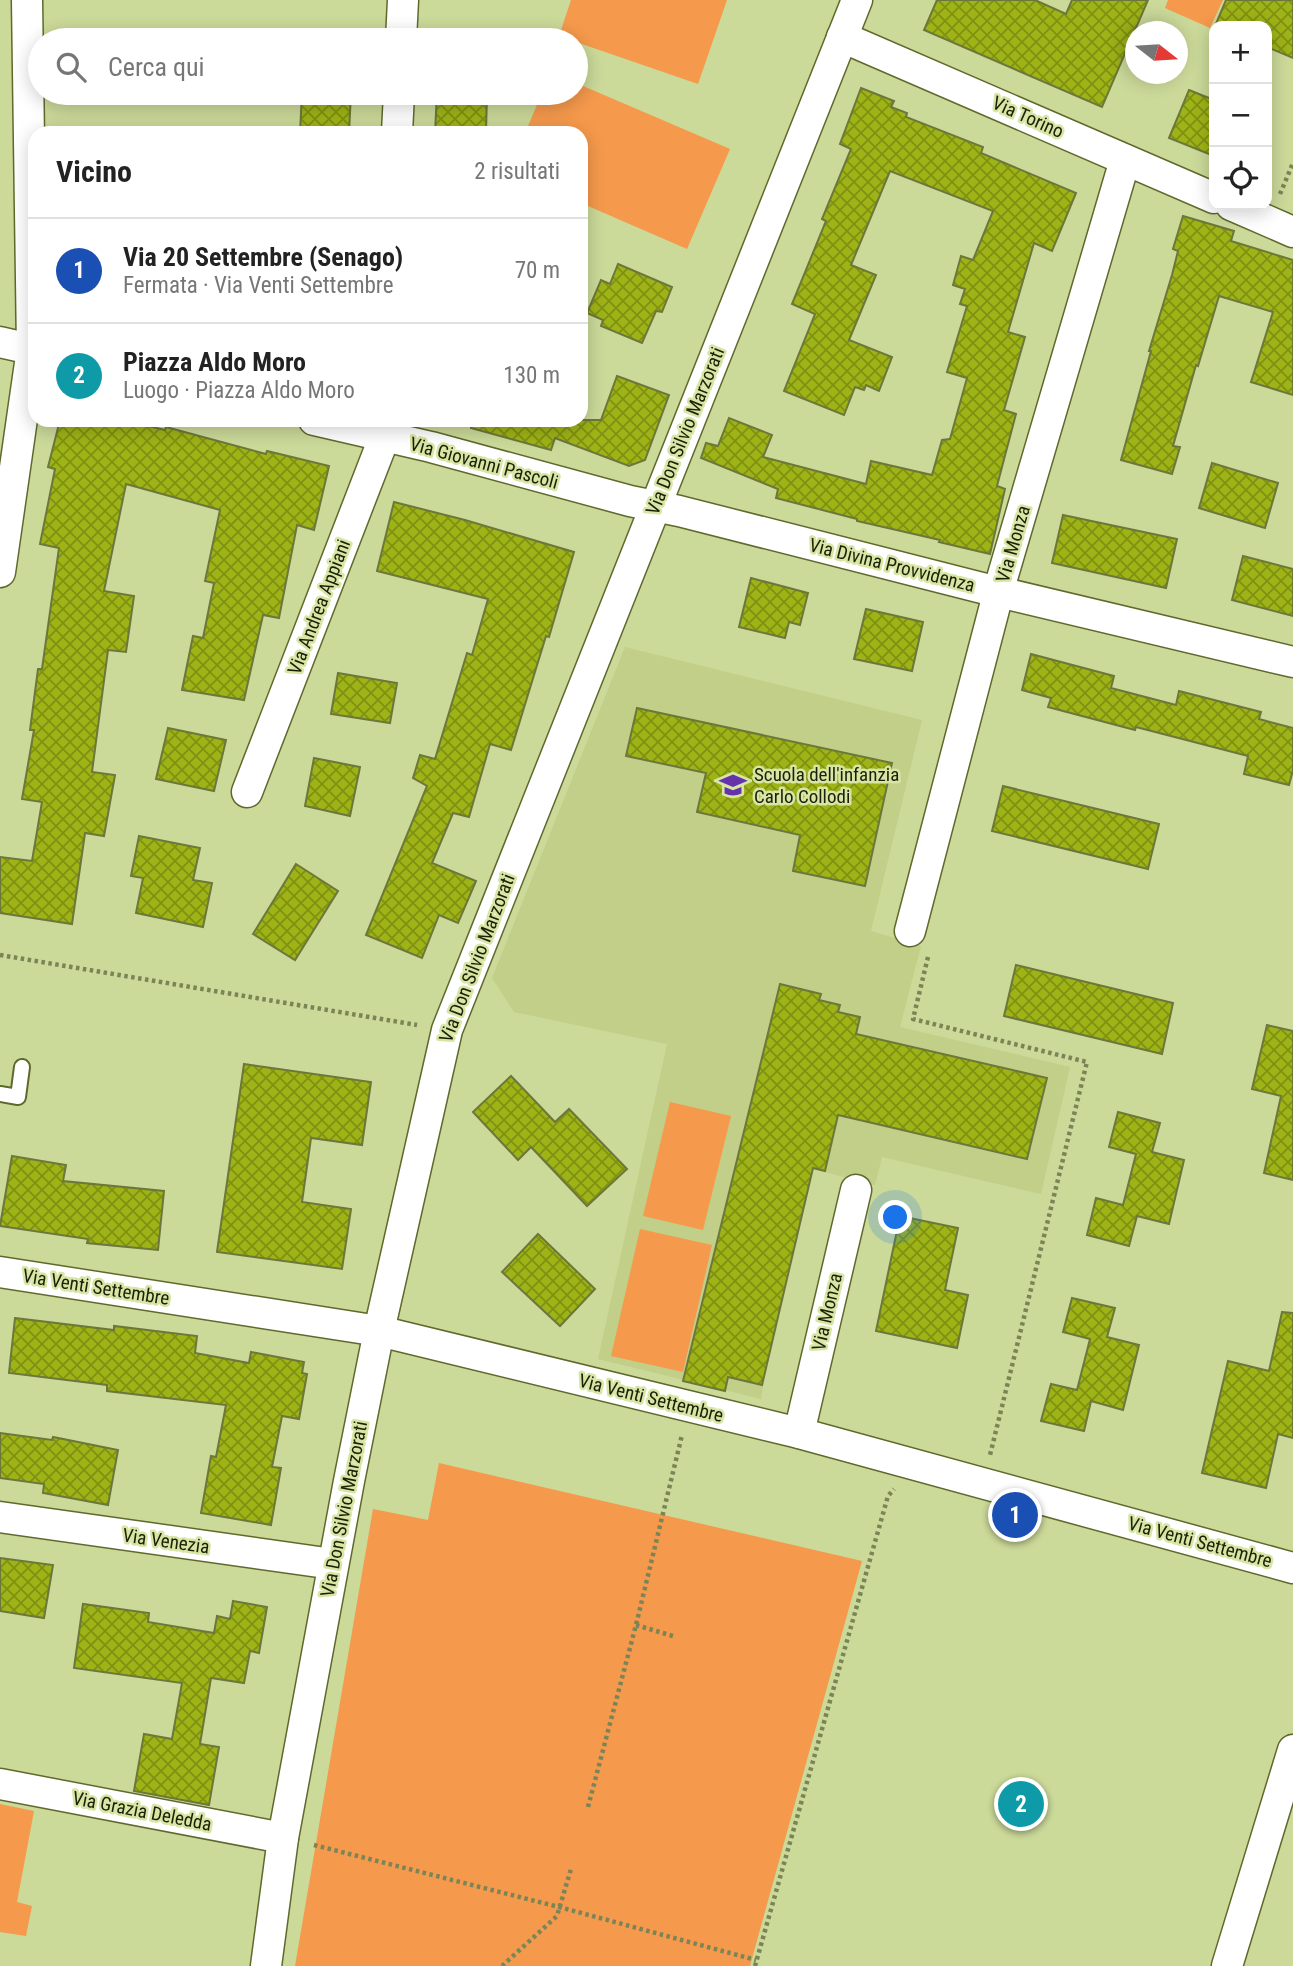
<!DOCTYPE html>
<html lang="it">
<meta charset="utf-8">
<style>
:root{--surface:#fff;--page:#f2f2f2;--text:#222;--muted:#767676;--line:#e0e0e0;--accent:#7c3aed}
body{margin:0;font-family:"Roboto Condensed",sans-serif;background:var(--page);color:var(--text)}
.controls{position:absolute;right:21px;top:21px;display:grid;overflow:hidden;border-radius:14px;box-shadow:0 4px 18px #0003}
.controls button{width:63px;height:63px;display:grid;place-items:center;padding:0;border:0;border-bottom:2px solid var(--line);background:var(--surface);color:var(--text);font:35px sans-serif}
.compass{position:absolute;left:1125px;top:21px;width:63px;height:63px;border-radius:50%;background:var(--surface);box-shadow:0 4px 18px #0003;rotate:107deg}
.you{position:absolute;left:896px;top:1218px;width:24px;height:24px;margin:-18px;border:5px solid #fff;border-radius:50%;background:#1a73e8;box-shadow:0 0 0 10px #1a73e833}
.badge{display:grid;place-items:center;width:46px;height:46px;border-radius:50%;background:var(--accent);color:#fff;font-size:23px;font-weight:700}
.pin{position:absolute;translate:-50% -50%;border:4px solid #fff;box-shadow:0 2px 7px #0006}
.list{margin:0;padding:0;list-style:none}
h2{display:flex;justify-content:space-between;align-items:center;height:91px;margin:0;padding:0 28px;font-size:30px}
h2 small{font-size:23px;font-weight:400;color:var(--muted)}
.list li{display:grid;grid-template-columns:46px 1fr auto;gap:21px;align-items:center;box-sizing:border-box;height:105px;padding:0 28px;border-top:2px solid var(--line)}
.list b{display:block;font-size:26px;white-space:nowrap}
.list p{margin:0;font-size:23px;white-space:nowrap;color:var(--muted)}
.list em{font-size:23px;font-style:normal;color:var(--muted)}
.icon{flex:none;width:38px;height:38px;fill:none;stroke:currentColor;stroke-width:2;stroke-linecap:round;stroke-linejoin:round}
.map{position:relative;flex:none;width:1293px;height:1966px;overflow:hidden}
.search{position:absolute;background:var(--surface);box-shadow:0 4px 18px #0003;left:28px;top:28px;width:560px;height:77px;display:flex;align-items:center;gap:18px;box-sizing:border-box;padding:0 24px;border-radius:38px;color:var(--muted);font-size:26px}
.panel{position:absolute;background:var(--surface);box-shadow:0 4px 18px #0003;left:28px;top:126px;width:560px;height:301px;border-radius:21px}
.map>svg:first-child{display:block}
.built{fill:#c1cf88}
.green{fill:#f5994c}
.building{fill:url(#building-cross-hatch);stroke:#6c773b;stroke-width:2}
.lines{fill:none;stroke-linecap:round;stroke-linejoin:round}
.lane-casing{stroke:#5f692d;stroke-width:18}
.street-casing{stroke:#5f692d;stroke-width:33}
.path{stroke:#7b8456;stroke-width:4.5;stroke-dasharray:3.5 3.5;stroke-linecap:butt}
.lane{stroke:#fff;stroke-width:14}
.street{stroke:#fff;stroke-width:30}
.labels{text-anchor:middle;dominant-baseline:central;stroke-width:5;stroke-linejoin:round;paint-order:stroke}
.street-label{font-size:19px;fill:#1c2007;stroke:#d8e6a5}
.poi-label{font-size:19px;fill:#1c2007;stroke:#d8e6a5;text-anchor:start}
</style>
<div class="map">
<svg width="1293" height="1966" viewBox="0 0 1293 1966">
<defs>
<pattern id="building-cross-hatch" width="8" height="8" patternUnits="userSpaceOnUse" patternTransform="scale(1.75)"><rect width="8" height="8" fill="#9eb316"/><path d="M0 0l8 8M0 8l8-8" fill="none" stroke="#809112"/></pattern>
</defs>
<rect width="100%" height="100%" fill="#cbd999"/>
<path class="built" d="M625,647L922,720L871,931L921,946L900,1027L1070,1067L1041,1194L882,1157L875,1185L813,1169L767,1362L761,1399L598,1359L667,1044L514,1012L492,978Z"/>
<g class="green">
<path d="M571,0H727L698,84L576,42V40L559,36Z"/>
<path d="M1168,0H1223L1210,28L1165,8Z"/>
<path d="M576,83L730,149L687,249L581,203V133H525L542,93H576Z"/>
<path d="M670,1102L731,1116L703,1230L643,1216Z"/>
<path d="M640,1229L712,1245L683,1372L611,1356Z"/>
<path d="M439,1463L862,1561L750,1966H295L373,1509L428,1520Z"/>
<path d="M0,1804L34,1811L17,1902L32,1906L26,1936L0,1932Z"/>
</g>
<g class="building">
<path d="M937,0H1035L1066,14L1072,0H1148L1102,107L924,30Z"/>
<path d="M1226,0H1293V58L1267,47V26H1215Z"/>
<path d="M861,88L894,101L891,107L907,113L906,117L983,147L981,153L1076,193L1052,251L1034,243L1008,332L1025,337L1004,410L1016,414L997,486L1005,489L990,554L939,542L940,540L857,521V519L776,498L778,489L701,458L706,443L718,446L729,418L772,435L763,457L866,484L871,461L932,475L942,440L950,439L967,378L947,372L967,306L960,304L965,289L953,285L961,256L973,260L993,211L890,171L851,265L876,275L849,340L892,357L879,391L866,385L864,390L855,387L844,415L784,391L815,314L792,304L826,221L822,219L851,149L840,144Z"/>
<path d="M1189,90L1214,100V156L1169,138Z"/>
<path d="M302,93H351L349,133H300Z"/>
<path d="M437,93H487L486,133H435Z"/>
<path d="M1183,216L1234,231L1231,241L1293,260V395L1251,382L1273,312L1219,296L1198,366L1196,365L1173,446L1180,447L1172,474L1121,460L1151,351H1149L1172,275L1178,251L1173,249Z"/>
<path d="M618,264L672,287L662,312L656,311L642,343L601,326L603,320L587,313L601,280L610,284Z"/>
<path d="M617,376L669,395L645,460L629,466L555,438L551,450L471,428L472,420H601Z"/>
<path d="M60,420H124L165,430L166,427L266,454L267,451L329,466L314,530L297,525L279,618L263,615L244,700L182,690L193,636L203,638L214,583L205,581L220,510L126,484L104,591L134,596L126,652L108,650L92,772L115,775L104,836L85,833L72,924L0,913V857L32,861L42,802L22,799L34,730H30L38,669H42L59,548L40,544L55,469L48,467Z"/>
<path d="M1212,463L1278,483L1265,528L1199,508Z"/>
<path d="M394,502L465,520L574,552L549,637L546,636L511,750L490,744L469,817L453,813L432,863L476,881L458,923L439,915L422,958L366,935L427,786L413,778L420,755L435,759L467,653L472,655L488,599L377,571Z"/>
<path d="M1063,515L1177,539L1166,588L1052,563Z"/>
<path d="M1243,556L1293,569V616L1232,600Z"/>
<path d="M751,578L808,593L800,625L789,622L785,638L739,627Z"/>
<path d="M866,609L923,622L912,671L854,659Z"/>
<path d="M1031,654L1114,676L1111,688L1176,705L1179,691L1261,712L1259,719L1293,728V770L1289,785L1244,774L1248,756L1136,727L1135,730L1048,707L1051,698L1022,690Z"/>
<path d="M338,673L397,683L390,723L331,714Z"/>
<path d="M637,708L892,763L865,886L793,871L800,835L697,812L706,773L626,756Z"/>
<path d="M168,728L226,740L214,791L156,779Z"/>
<path d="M314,758L360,767L350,816L305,806Z"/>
<path d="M1003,786L1159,824L1148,869L992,831Z"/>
<path d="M139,836L200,848L193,880L212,883L203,927L136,913L143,878L131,876Z"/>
<path d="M296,864L338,891L295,960L253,934Z"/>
<path d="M1016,965L1173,1003L1162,1054L1004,1016Z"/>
<path d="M780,984L821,994L819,1000L840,1005L838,1012L860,1017L856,1034L1047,1078L1027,1159L838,1115L825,1171L813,1168L762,1385L728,1377L725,1391L683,1381Z"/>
<path d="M1267,1025L1293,1031V1180L1264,1173L1281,1096L1252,1089Z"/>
<path d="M244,1064L371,1082L362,1145L311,1138L302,1202L351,1209L342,1269L217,1252Z"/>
<path d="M511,1076L555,1122L569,1109L627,1169L587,1206L531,1147L518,1160L473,1112Z"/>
<path d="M1118,1112L1160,1123L1152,1152L1184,1160L1169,1224L1137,1216L1129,1246L1087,1235L1096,1198L1123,1205L1136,1154L1109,1147Z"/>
<path d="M12,1156L66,1165L63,1181L164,1191L158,1250L87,1243L88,1239L0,1226Z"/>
<path d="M900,1216L958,1228L945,1290L968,1295L957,1348L876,1331Z"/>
<path d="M538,1234L595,1289L560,1326L502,1272Z"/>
<path d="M1072,1298L1115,1308L1107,1337L1139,1345L1123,1410L1091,1401L1084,1431L1041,1421L1051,1384L1077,1390L1090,1339L1063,1332Z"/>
<path d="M1282,1312L1293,1313V1438L1278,1434L1266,1488L1202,1473L1228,1361L1269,1371Z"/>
<path d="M15,1318L114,1330V1326L197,1336L195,1353L249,1363L251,1352L304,1362L302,1373L307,1374L299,1419L282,1416L272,1467L281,1468L271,1525L201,1513L211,1456L216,1457L226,1405L107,1391V1385L9,1373Z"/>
<path d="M0,1433L52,1440L53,1437L118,1450L108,1505L43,1493L44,1484L0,1478Z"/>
<path d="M0,1558L53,1565L44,1618L0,1611Z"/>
<path d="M233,1601L267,1607L259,1653L250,1651L244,1683L211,1678L200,1744L219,1747L209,1805L134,1791L144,1734L172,1739L182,1683L74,1668L83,1604L149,1613L148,1622L214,1633L217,1616L230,1619Z"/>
</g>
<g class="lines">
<defs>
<path id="lane" d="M0,1094L18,1097L22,1067"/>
<g id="street">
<path d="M842,37L1214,198"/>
<path d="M401,40L403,0"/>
<path d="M397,133L399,93"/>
<path d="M1231,205L1293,232"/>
<path d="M0,342L35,350"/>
<path d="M314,420L431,447L630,501L679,511L978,587L1293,662"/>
<path d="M0,572L32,349L27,0"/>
<path d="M247,792L384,438L385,420"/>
<path d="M910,931L1003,575L1125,160"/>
<path d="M0,1272L379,1331L799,1433L1293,1568"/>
<path d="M799,1433L856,1190"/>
<path d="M0,1517L333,1564"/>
<path d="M0,1784L283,1838"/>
<path d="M266,1966L283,1838L349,1481L379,1331L447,1030L857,0"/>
<path d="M1227,1966L1293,1750"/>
</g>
</defs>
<use href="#lane" class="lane-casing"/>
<use href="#street" class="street-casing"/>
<g class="path">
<path d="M1280,194L1293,163"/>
<path d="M0,955L417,1025"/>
<path d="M928,957L913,1019L1087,1062L990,1455"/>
<path d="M636,1625L673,1636"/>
<path d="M588,1807L636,1625L682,1435"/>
<path d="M314,1845L559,1907L756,1960"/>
<path d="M502,1966L557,1916L571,1869"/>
<path d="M755,1966L888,1496L894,1489"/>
</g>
<use href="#lane" class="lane"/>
<use href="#street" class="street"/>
</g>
<defs>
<symbol id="school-bare" viewBox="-9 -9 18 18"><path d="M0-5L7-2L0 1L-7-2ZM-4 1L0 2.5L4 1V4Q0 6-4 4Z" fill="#6533aa" stroke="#d8e6a5" stroke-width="2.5" paint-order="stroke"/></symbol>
</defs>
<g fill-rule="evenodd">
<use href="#school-bare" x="714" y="766" width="38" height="38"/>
</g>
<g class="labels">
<g class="street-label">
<text transform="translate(1028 117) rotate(24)">Via Torino</text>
<text transform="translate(685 431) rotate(-68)">Via Don Silvio Marzorati</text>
<text transform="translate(484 463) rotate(15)">Via Giovanni Pascoli</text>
<text transform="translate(1013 544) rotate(-74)">Via Monza</text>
<text transform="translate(892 565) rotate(14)">Via Divina Provvidenza</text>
<text transform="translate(319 607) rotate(-69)">Via Andrea Appiani</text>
<text transform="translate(477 958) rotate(-69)">Via Don Silvio Marzorati</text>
<text transform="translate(96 1287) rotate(9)">Via Venti Settembre</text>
<text transform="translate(827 1312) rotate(-77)">Via Monza</text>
<text transform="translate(651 1398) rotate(14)">Via Venti Settembre</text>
<text transform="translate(344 1509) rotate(-79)">Via Don Silvio Marzorati</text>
<text transform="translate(166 1541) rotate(8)">Via Venezia</text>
<text transform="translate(1200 1542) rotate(15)">Via Venti Settembre</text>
<text transform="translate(142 1811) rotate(11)">Via Grazia Deledda</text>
</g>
<g class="poi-label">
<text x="754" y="774">Scuola dell'infanzia<tspan x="754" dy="22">Carlo Collodi</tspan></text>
</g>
</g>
</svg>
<div class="controls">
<button>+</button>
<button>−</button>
<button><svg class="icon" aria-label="locate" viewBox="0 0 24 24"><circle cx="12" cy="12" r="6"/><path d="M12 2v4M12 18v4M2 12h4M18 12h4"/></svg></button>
</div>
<svg class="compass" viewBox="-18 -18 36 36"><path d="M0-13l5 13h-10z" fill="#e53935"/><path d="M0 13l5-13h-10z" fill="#767676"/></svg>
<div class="you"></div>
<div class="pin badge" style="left:1015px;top:1515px;background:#1a4fb4">1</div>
<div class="pin badge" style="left:1021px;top:1804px;background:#0f9aa8">2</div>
<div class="search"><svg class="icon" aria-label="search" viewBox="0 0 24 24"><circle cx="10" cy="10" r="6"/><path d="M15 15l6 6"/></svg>Cerca qui</div>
<section class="panel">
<h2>Vicino<small>2 risultati</small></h2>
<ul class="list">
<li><span class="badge" style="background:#1a4fb4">1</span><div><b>Via 20 Settembre (Senago)</b><p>Fermata · Via Venti Settembre</p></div><em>70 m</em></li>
<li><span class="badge" style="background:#0f9aa8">2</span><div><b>Piazza Aldo Moro</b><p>Luogo · Piazza Aldo Moro</p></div><em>130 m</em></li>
</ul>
</section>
</div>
